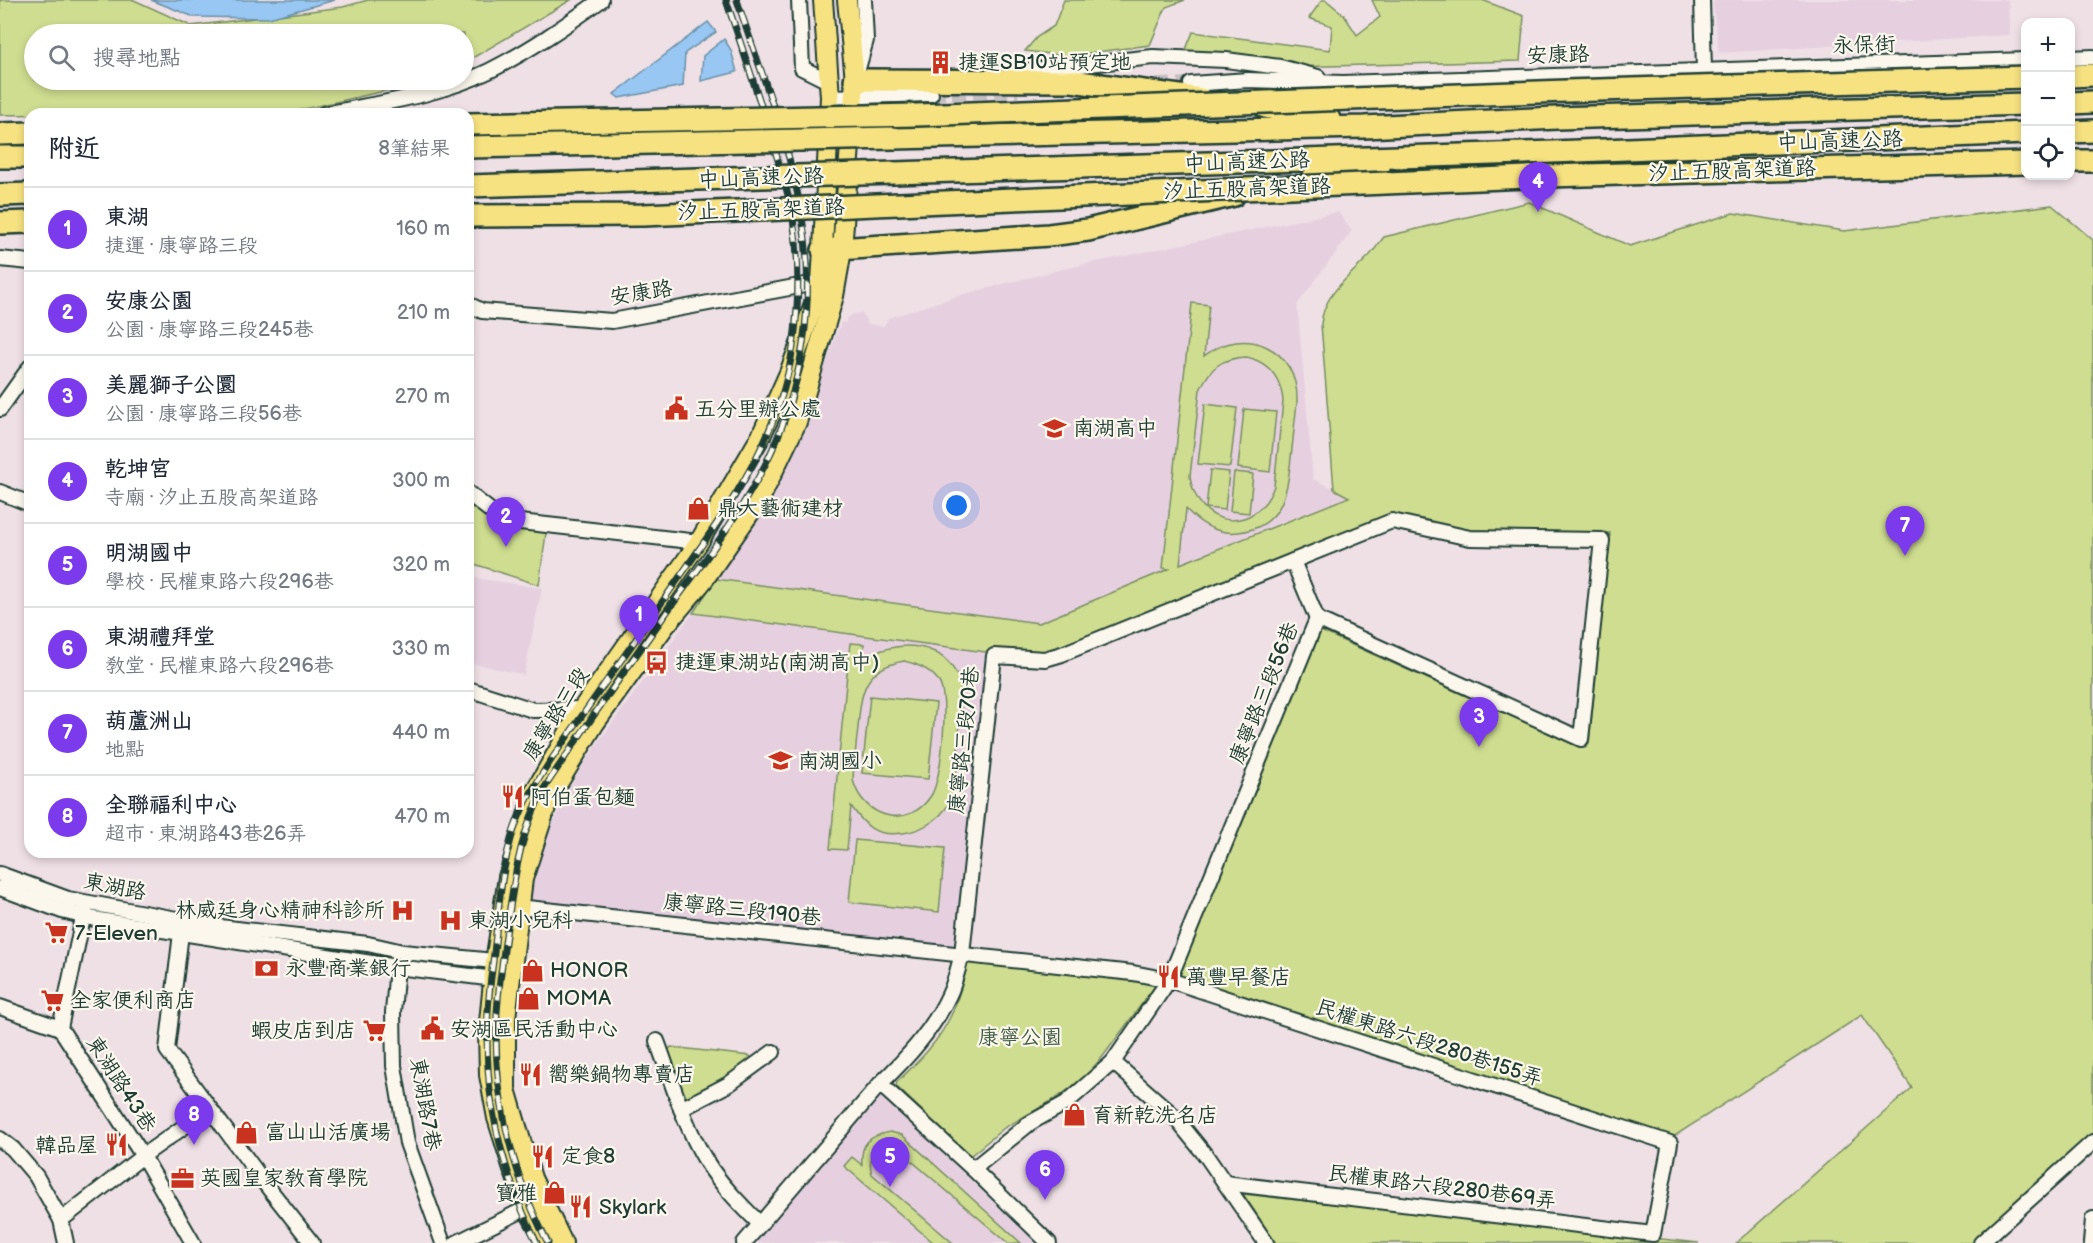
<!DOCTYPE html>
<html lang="zh-TW">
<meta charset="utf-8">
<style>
:root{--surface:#fff;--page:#f6f6f7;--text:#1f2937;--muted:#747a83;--line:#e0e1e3;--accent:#7c3aed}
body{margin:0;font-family:"Balsamiq Sans","LXGW WenKai TC",sans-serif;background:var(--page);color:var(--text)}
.controls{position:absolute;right:18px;top:18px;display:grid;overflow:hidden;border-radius:12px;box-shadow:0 3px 9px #0003}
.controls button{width:54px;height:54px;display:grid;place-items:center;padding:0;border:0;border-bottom:2px solid var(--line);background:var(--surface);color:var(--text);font:30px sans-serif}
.you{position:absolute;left:957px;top:506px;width:21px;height:21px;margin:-15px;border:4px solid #fff;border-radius:50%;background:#1a73e8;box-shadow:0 0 0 9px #1a73e833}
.badge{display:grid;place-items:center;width:39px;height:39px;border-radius:50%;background:var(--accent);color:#fff;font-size:20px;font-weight:700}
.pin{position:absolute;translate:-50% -50px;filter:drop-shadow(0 2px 3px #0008)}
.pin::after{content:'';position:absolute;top:32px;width:21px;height:18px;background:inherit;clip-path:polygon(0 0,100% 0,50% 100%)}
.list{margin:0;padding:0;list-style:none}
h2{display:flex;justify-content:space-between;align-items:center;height:78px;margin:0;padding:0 24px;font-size:26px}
h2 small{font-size:20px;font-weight:400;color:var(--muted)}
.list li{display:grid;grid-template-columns:39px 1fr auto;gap:18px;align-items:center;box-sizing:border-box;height:84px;padding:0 24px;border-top:2px solid var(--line)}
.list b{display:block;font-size:22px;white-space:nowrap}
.list p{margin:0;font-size:20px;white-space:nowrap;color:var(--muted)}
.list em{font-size:20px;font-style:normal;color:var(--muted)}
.icon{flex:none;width:33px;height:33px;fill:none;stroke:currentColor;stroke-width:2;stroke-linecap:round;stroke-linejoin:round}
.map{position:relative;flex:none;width:2093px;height:1243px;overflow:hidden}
.search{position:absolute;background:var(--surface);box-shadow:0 3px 9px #0003;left:24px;top:24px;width:450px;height:66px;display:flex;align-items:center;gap:15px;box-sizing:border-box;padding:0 21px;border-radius:33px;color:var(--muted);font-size:22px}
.panel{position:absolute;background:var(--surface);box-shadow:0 3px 9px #0003;left:24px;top:108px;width:450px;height:750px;border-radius:18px}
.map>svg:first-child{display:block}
.built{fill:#e6d0e0}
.green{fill:#cfdd90;stroke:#778d62;stroke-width:1.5;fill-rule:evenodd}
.water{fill:#99c7f3;stroke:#6890a7;stroke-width:1.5}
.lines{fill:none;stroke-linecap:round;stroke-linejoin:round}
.minor-tunnel{stroke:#c5bfc2;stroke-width:14;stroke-dasharray:14 7;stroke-linecap:butt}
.minor-casing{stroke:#1f3d34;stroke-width:18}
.major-casing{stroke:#1f3d34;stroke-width:22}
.highway-casing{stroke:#1f3d34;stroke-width:26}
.minor{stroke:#fbf7ec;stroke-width:14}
.major{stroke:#f7e281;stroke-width:18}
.highway{stroke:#f7e281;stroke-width:21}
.rail-casing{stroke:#1f3d34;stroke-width:7}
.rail{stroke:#fbf7ec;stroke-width:4.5;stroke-dasharray:14;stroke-linecap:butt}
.highway-bridge-casing{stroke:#1f3d34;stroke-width:26;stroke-linecap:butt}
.highway-bridge{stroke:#f7e281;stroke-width:21}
.labels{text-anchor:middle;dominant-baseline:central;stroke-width:4.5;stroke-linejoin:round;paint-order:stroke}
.street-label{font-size:21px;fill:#1f3d34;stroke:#fbf7ec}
.poi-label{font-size:21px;fill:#1f3d34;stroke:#fbf7ec;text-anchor:start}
.park-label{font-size:21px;fill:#425d46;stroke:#fbf7ec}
</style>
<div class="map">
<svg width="2093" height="1243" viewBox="0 0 2093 1243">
<rect width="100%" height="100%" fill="#efe0e5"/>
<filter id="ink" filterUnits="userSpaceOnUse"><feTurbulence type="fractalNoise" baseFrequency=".0167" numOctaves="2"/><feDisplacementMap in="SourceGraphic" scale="12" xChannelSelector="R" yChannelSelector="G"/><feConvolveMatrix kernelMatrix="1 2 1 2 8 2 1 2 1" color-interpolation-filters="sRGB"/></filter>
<g filter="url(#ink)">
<g class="built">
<path d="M1715,0H2008L2010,35L1719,53L1713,4Z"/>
<path d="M1338,212L1352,231L1297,305L1298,313L1313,479L1350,496L1295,517L1039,623L715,579L807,416L841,322L845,323L847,318L853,314L862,313L868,324L884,326L888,318L957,296L1062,269Z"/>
<path d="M468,577L542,588L524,675L468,662Z"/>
<path d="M693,613L986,652L954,948L527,905L547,835L573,781L599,741Z"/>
<path d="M880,1097L886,1100L1036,1243H754L877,1098Z"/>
</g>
<g class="green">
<path d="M0,0H134L191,26L343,7L368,0H571L464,63V34H34V80H434L295,111L0,115Z"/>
<path d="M1064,0H1185L1166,7L1150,45L1066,56L1025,51L1037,37L1054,26Z"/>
<path d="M1322,0H1326L1344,15L1357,35L1380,17L1372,0H1482L1524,16L1520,61L1290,67L1184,54L1193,32L1330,50L1332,26L1309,18Z"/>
<path d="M1529,202L1630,246L1733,213L1844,231L2052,205L2093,240V1134L1973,1243H1736L1912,1088L1862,1015L1673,1137L1178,979L1321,631L1560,738L1585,748L1589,744L1610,533L1466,530L1389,515L1064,647L1046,652H986L693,613L716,579L1039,623L1169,569L1163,568L1192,303L1209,305L1204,356C1245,324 1299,348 1297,402C1295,421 1293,439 1291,458C1287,494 1282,527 1239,532C1217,535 1200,524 1186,509L1180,564L1349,497L1334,489L1321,324C1324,294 1346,280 1366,259C1373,253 1378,244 1384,237ZM1247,357C1270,363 1281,378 1283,401L1274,486C1256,536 1197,529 1190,476L1200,390C1210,367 1222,358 1247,357Z"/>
<path d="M1205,404L1237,408L1230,467L1198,464Z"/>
<path d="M1244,409L1276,412L1270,472L1238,468Z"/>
<path d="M1210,470L1229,472L1225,510L1206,508Z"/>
<path d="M1234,472L1253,474L1249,513L1230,511Z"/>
<path d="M468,503L498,526L546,533L539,585L468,562Z"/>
<path d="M850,643L864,644L863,660C891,640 937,639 956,673C965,691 961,713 959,732C958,749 958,777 954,792C947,815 926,830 903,833C875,837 866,827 851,806L847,850L830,849ZM904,661C917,664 931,669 939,682C949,699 942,777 932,794C910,831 863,819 853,780C854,762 856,745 858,728C861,693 863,668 904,661Z"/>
<path d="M870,696L936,703L928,779L862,773Z"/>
<path d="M855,840L945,848L939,912L849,902Z"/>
<path d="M968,961L1153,982L1155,986L1104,1055L1083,1079L1055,1099L1004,1128L970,1156L896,1086L897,1082C919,1061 940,1041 953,1011C960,995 963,978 968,961Z"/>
<path d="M671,1047L750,1056L753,1060L727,1079L684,1100L667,1051Z"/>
<path d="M890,1132L902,1135L1021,1243H1008L894,1146L886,1145C872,1150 868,1161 872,1174L953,1243H934L844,1166L852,1157L862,1165C860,1143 869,1136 890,1132Z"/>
<path d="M1243,1194L1699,1243H1276Z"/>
</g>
<g class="water">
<path d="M151,0H335L269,18L194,17Z"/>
<path d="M708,22L716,32L685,53L683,86L619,98L614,94Z"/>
<path d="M724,39L731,50L737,72L701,81L703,56Z"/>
</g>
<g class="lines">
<g class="minor-tunnel">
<path d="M1157,85L1191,84"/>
<path d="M931,94L1018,91"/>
</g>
<defs>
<g id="minor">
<path d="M799,0L802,68L830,82"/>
<path d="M1702,0L1704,70"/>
<path d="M2070,58L2093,57"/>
<path d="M857,72L866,40L864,0"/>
<path d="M1016,72L1153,57L1226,60L1280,67L1318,77"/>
<path d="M1191,84L1248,80L1343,83L2026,60"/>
<path d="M830,97L931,94"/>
<path d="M324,114C379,103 438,96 489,71C529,51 565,26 601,0"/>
<path d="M0,259L30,262"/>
<path d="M468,304L482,311L612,321L821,282L827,288"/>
<path d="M0,409L30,367"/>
<path d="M0,492L30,504"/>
<path d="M468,493L502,520L699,542"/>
<path d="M1293,561L1317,619"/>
<path d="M468,689L533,710L582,709"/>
<path d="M0,874L68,899L220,927L368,944L403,952L504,962"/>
<path d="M0,888L62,911L99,920L397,967L503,980"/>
<path d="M518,907L1095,969L1133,973L1169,980L1670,1143L1653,1234L1225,1183"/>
<path d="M85,908L60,1028L143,1156L193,1243"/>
<path d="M181,933L167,1050L263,1181L312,1243"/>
<path d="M397,967L393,1012L394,1066L407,1143L443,1243"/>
<path d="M0,1007L60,1028"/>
<path d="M657,1041C672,1081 683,1123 706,1161C720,1184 741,1205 760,1224"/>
<path d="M1113,1062L1173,1115L1207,1157L1266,1243"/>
<path d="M880,1084L973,1169L1049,1243"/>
<path d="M681,1109L729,1084L773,1052"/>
<path d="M0,1139L13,1149L36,1176L61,1220L66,1243"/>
<path d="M973,1169L1030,1123L1066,1103L1113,1062L1169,980L1317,619"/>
<path d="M61,1220L144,1155L209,1109"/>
<path d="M456,1243L527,1208"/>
<path d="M744,1243L880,1084C907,1058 933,1030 949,995C955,983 958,968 962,954L994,656L1045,659L1062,654L1392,521L1470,538L1602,540L1581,739L1317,619"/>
<path d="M1981,1243L2093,1142"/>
<path d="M2091,1243L2093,1219"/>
</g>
<g id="major">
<path d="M547,1243L527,1208L512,1166L497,1118L489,1075L488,1032L495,962L508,877L534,793L582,709L699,542L761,436L789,373L803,336L821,282L823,250L830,97L823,0"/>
<path d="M563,1243L532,1178L506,1089V1018L523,879L549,798L595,723L665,626L703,581L761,497L797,422L834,296L842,250L855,80L847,0"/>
</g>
<g id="highway">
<path d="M2070,76L2093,75"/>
<path d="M855,80L1072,81L1201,99"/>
<path d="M2070,103L2093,102"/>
<path d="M1265,107L1329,119"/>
<path d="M2070,132L2093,131"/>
<path d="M0,134L30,133"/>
<path d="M894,138L1364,127L1557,118L2026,104"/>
<path d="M0,157H30"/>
<path d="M2070,161H2093"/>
<path d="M894,173L1553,152L2026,133"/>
<path d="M1312,179L1379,169"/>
<path d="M0,195L30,194"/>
<path d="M0,223L30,222"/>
<path d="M823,250L1049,235L1088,230L1234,195"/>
</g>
</defs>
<use href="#minor" class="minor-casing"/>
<use href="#major" class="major-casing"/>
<use href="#highway" class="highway-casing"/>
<use href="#minor" class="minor"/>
<use href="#major" class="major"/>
<use href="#highway" class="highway"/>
<defs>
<g id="rail">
<path d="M537,1243C491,1149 478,1066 493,962C499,912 500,856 522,810C539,775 562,744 584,713C616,667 649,621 681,575C731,504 780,436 793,347C799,305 800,262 793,219C789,193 780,167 772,141C758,94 742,47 726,0"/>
<path d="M548,1243C509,1168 490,1084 498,1000C500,976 504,952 507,927C515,875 519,835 545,787C586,725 629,665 672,605C705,560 740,514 765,465C803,390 816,299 802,217C790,143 760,71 737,0"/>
</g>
</defs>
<use href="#rail" class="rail-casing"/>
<use href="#rail" class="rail"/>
<defs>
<g id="highway-bridge">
<path d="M468,124L917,115L1566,91L2026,77"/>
<path d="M468,147L894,138"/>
<path d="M468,186L894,173"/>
<path d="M468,216L643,215L1548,176L2026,163"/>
</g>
</defs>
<use href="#highway-bridge" class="highway-bridge-casing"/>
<use href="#highway-bridge" class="highway-bridge"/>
</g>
</g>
<defs>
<symbol id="building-bare" viewBox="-9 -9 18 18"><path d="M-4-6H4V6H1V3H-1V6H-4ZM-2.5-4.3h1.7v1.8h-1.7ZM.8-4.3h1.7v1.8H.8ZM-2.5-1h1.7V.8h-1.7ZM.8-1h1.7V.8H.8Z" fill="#c8321e" stroke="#fbf7ec" stroke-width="2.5" paint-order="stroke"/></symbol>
<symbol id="civic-bare" viewBox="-9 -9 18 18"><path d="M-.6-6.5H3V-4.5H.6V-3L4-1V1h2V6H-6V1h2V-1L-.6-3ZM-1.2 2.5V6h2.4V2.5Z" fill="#c8321e" stroke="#fbf7ec" stroke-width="2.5" paint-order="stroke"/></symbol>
<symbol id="school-bare" viewBox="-9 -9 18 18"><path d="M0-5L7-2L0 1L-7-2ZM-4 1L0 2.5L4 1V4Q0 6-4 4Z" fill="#c8321e" stroke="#fbf7ec" stroke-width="2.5" paint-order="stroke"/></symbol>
<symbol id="shop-bare" viewBox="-9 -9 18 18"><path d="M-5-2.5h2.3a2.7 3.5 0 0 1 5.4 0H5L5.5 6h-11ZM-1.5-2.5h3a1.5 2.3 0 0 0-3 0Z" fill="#c8321e" stroke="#fbf7ec" stroke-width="2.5" paint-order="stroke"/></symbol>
<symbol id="bus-bare" viewBox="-9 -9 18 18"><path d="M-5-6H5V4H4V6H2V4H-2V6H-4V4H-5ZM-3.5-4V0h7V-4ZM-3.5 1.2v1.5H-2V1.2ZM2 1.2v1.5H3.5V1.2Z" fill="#c8321e" stroke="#fbf7ec" stroke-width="2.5" paint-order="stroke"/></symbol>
<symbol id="restaurant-bare" viewBox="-9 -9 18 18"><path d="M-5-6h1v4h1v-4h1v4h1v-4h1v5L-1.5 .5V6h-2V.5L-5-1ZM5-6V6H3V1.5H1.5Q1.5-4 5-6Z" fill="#c8321e" stroke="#fbf7ec" stroke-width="2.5" paint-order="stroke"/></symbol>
<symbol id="hospital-bare" viewBox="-9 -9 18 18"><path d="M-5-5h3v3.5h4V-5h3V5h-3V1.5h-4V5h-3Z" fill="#c8321e" stroke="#fbf7ec" stroke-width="2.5" paint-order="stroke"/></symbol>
<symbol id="supermarket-bare" viewBox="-9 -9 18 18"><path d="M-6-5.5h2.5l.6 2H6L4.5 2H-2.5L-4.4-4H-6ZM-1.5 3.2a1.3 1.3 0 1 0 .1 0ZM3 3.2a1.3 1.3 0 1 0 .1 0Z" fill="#c8321e" stroke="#fbf7ec" stroke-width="2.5" paint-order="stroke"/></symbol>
<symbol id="bank-bare" viewBox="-9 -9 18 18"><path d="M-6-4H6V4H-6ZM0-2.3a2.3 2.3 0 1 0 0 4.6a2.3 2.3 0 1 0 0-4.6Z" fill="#c8321e" stroke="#fbf7ec" stroke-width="2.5" paint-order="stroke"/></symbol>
<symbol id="office-bare" viewBox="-9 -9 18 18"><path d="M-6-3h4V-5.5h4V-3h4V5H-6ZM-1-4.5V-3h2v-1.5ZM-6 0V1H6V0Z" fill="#c8321e" stroke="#fbf7ec" stroke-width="2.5" paint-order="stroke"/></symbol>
</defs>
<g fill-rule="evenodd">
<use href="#building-bare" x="924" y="46" width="33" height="33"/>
<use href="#civic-bare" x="660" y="392" width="33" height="33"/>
<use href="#school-bare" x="1038" y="412" width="33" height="33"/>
<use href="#shop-bare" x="682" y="492" width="33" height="33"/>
<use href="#bus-bare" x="640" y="646" width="33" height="33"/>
<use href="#school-bare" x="764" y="744" width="33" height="33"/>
<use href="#restaurant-bare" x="496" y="780" width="33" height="33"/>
<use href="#hospital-bare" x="386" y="894" width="33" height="33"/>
<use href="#hospital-bare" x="434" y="904" width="33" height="33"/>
<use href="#supermarket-bare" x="40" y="916" width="33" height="33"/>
<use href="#bank-bare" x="250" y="952" width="33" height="33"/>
<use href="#shop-bare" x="516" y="954" width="33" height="33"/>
<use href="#restaurant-bare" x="1152" y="960" width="33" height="33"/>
<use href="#shop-bare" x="512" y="982" width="33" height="33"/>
<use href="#supermarket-bare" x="36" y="984" width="33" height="33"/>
<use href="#civic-bare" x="416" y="1012" width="33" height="33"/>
<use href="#supermarket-bare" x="358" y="1014" width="33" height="33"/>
<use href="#restaurant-bare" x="514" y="1058" width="33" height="33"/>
<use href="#shop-bare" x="1058" y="1098" width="33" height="33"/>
<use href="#shop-bare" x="230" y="1116" width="33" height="33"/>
<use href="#restaurant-bare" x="100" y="1128" width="33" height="33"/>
<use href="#restaurant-bare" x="526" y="1140" width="33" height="33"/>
<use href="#office-bare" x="166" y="1162" width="33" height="33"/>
<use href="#shop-bare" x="538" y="1176" width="33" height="33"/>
<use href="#restaurant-bare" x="564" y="1190" width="33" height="33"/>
</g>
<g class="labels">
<g class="street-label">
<text transform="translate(1864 45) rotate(-2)">永保街</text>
<text transform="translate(1558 55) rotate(-2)">安康路</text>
<text transform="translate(1840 141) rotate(-2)">中山高速公路</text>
<text transform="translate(1247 162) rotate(-2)">中山高速公路</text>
<text transform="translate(1732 171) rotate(-2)">汐止五股高架道路</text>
<text transform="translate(761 178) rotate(-2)">中山高速公路</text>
<text transform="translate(1247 189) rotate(-2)">汐止五股高架道路</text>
<text transform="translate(761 210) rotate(-2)">汐止五股高架道路</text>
<text transform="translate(641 293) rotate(-9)">安康路</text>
<text transform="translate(1264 693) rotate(-68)">康寧路三段56巷</text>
<text transform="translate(556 714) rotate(-58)">康寧路三段</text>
<text transform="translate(964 740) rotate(-84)">康寧路三段70巷</text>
<text transform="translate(115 887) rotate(11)">東湖路</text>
<text transform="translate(742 910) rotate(6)">康寧路三段190巷</text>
<text transform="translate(1429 1043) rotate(18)">民權東路六段280巷155弄</text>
<text transform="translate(121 1084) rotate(57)">東湖路43巷</text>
<text transform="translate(425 1104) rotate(80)">東湖路7巷</text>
<text transform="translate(1442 1187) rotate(7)">民權東路六段280巷69弄</text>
</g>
<g class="poi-label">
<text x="958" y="62">捷運SB10站預定地</text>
<text x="695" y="409">五分里辦公處</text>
<text x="1073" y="428">南湖高中</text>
<text x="717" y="508">鼎大藝術建材</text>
<text x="675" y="662">捷運東湖站(南湖高中)</text>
<text x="798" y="761">南湖國小</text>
<text x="530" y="797">阿伯蛋包麵</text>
<text x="385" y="910" text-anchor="end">林威廷身心精神科診所</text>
<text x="468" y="920">東湖小兒科</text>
<text x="75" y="933">7-Eleven</text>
<text x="285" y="968">永豐商業銀行</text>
<text x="550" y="970">HONOR</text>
<text x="1186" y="977">萬豐早餐店</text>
<text x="546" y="998">MOMA</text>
<text x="70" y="1000">全家便利商店</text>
<text x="450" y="1029">安湖區民活動中心</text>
<text x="356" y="1030" text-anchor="end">蝦皮店到店</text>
<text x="548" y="1074">嚮樂鍋物專賣店</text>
<text x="1092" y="1115">育新乾洗名店</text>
<text x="265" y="1132">富山山活廣場</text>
<text x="98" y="1145" text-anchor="end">韓品屋</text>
<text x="561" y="1156">定食8</text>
<text x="200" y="1178">英國皇家教育學院</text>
<text x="537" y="1193" text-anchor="end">寶雅</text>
<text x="599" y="1207">Skylark</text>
</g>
<g class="park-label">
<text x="1020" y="1037">康寧公園</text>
</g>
</g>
</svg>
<div class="controls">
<button>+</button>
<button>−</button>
<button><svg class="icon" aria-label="locate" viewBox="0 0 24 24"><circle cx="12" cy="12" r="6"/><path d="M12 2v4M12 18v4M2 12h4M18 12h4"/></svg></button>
</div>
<div class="you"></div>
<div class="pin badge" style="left:639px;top:645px">1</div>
<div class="pin badge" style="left:506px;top:547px">2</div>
<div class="pin badge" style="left:1479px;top:747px">3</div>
<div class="pin badge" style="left:1538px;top:212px">4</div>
<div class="pin badge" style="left:890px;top:1187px">5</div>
<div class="pin badge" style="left:1045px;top:1200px">6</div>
<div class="pin badge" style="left:1905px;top:556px">7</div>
<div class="pin badge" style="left:194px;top:1145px">8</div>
<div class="search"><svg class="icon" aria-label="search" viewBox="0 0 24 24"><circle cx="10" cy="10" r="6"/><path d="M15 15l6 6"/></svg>搜尋地點</div>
<section class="panel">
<h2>附近<small>8筆結果</small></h2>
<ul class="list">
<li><span class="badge">1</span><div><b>東湖</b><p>捷運 · 康寧路三段</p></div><em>160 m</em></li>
<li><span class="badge">2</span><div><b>安康公園</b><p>公園 · 康寧路三段245巷</p></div><em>210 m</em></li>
<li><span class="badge">3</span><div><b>美麗獅子公圜</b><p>公園 · 康寧路三段56巷</p></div><em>270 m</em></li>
<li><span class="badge">4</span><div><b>乾坤宮</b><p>寺廟 · 汐止五股高架道路</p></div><em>300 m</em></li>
<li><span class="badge">5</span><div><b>明湖國中</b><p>學校 · 民權東路六段296巷</p></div><em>320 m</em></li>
<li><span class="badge">6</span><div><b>東湖禮拜堂</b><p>教堂 · 民權東路六段296巷</p></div><em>330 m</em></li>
<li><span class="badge">7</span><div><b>葫蘆洲山</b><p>地點</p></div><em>440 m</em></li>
<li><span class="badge">8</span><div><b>全聯福利中心</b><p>超市 · 東湖路43巷26弄</p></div><em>470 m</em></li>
</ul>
</section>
</div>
